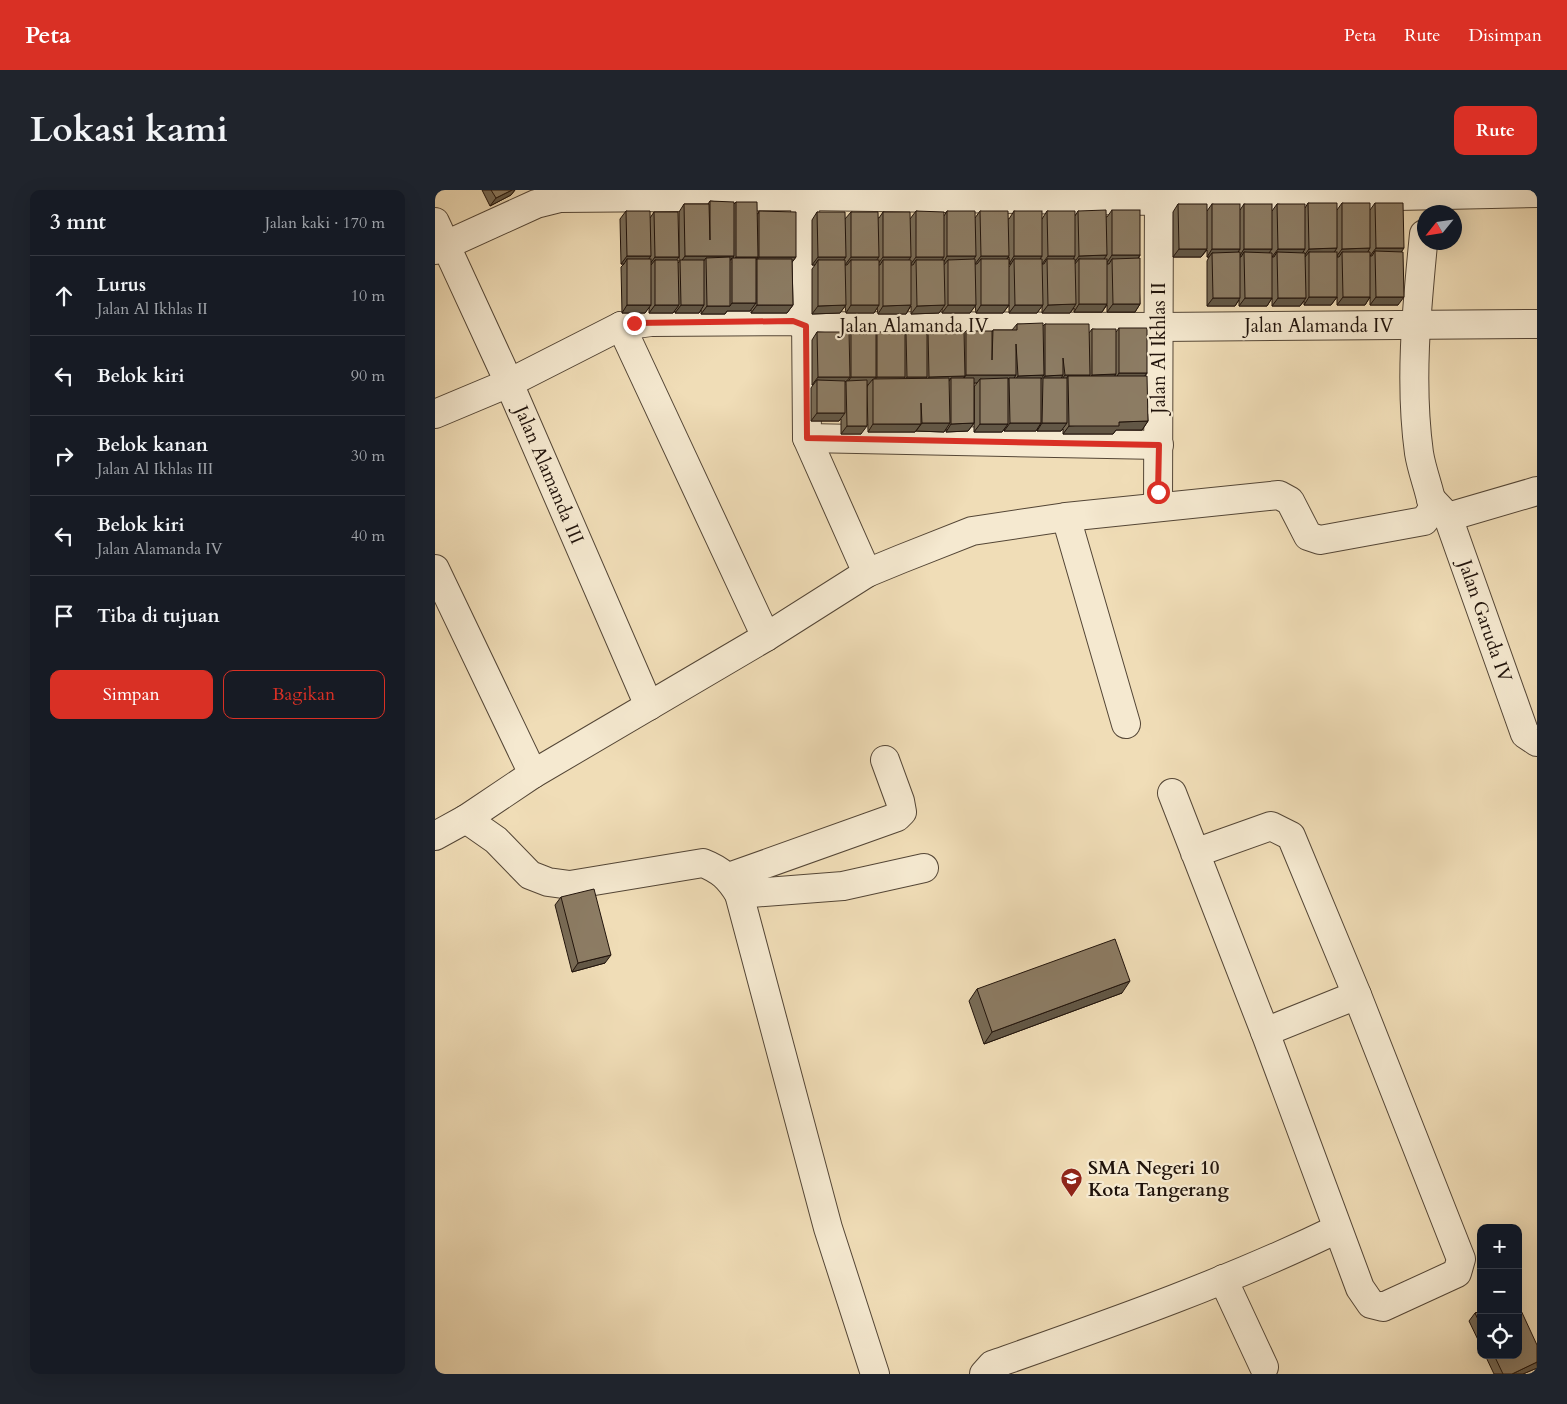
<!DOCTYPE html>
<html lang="id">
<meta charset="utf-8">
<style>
:root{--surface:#171b24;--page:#20242c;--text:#f1f3f6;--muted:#9ea1a6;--line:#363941;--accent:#d93025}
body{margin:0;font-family:Cardo,serif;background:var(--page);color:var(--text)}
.controls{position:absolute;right:15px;bottom:15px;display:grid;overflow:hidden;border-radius:10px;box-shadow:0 5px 20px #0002}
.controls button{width:45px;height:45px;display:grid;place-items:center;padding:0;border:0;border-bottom:1px solid var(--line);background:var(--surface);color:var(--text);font:25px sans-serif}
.compass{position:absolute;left:982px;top:15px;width:45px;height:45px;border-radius:50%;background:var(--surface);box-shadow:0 5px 20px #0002;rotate:240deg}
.stop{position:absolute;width:15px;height:15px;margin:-11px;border:4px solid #d93025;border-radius:50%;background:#fff}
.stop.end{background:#d93025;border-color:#fff;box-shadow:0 1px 5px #0008}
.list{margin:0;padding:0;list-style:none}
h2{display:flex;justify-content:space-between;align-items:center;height:65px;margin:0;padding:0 20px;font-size:21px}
h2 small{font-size:16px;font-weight:400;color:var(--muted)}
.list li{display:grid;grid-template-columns:32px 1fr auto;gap:15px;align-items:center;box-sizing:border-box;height:80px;padding:0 20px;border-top:1px solid var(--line)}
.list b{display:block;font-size:19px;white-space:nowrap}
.list p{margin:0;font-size:16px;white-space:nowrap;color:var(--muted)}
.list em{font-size:16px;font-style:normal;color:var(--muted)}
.actions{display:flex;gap:10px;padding:15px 20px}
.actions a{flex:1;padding:11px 0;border:1px solid var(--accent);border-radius:10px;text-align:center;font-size:18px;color:var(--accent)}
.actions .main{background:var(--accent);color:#fff}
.icon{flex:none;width:28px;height:28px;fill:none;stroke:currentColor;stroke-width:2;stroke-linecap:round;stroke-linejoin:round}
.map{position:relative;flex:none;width:1102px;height:1184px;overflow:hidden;border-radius:10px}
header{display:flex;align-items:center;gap:30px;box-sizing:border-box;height:70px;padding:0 25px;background:var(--accent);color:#fff}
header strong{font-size:24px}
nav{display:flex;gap:28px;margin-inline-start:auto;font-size:18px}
.intro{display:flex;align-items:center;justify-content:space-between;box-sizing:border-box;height:120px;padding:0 30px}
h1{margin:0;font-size:35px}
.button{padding:12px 22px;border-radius:10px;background:var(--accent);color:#fff;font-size:18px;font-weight:700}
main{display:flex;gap:30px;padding:0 30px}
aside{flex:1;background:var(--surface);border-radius:10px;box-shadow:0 5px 20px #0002}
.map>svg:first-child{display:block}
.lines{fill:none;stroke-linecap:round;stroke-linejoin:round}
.minor-casing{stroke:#544636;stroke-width:30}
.minor{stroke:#f5e9d0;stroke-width:28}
.wall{fill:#786b56;stroke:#20130b;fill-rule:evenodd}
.shaded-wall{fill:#625746;stroke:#20130b}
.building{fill:#8c7c64;stroke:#20130b}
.route{stroke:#d93025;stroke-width:6}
.labels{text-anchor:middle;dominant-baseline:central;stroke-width:4.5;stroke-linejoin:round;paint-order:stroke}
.street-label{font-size:19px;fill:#20130b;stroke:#f5e9d0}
.poi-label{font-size:19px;font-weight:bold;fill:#20130b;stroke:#f5e9d0;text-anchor:start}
</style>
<header>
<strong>Peta</strong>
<nav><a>Peta</a><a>Rute</a><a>Disimpan</a></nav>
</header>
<div class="intro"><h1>Lokasi kami</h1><a class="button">Rute</a></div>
<main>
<aside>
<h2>3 mnt<small>Jalan kaki · 170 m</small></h2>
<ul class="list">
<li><svg class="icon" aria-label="ahead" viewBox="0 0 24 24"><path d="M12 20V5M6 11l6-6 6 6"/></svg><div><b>Lurus</b><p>Jalan Al Ikhlas II</p></div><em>10 m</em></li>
<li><svg class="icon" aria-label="left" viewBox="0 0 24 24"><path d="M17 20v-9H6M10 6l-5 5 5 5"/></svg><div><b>Belok kiri</b></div><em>90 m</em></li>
<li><svg class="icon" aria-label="right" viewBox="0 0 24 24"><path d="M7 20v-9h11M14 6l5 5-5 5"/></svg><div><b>Belok kanan</b><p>Jalan Al Ikhlas III</p></div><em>30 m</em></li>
<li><svg class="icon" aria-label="left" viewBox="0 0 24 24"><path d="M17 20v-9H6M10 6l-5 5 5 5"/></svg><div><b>Belok kiri</b><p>Jalan Alamanda IV</p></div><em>40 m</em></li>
<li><svg class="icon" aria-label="arrive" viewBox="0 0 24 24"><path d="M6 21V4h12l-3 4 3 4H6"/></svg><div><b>Tiba di tujuan</b></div></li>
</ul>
<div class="actions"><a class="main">Simpan</a><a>Bagikan</a></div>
</aside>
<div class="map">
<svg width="1102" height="1184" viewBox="0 0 1102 1184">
<rect width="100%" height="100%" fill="#f0ddb7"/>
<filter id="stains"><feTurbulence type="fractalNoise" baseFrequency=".004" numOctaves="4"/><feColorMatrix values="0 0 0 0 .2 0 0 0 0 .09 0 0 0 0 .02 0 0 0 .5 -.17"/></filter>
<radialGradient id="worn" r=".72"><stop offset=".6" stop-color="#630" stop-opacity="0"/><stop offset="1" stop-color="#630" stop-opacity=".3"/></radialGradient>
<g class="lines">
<defs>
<g id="minor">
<path d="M370,0L372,248L432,383"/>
<path d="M0,32L70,184L214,516"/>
<path d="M0,60L101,14L125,8L370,6L724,11L1102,3"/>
<path d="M186,136L331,447"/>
<path d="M0,224L74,193L186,136L216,132L358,131L371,136L725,137L1102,134"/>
<path d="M372,248L724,255"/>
<path d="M996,309L1013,327L1090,544L1102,552"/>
<path d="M723,317L724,0"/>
<path d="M631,327L691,534"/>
<path d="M1013,327L1102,301"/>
<path d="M0,379L98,584"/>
<path d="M737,603L830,842L925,1098L936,1114L948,1117L1022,1083L1026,1069L922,805L856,646L836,636L760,663"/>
<path d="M31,629L61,650L95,685L113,692L135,695L268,673C286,680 294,688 304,704L393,1038L440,1184"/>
<path d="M0,646L31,629L98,584L331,447L432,383L466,369L537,341L631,327L844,305L855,311L873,346L885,350L989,331L998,319C995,300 987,282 984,263C974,190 982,116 989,44"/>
<path d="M294,687L462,627L467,622L465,611L450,570"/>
<path d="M304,704L408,696L489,678"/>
<path d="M830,842L922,805"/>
<path d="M788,1089L829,1177"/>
<path d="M549,1184L557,1175C673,1134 791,1093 902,1039"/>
</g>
</defs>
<use href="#minor" class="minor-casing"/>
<use href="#minor" class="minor"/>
</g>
<g class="wall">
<path d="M47,0H80L76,5L55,16Z"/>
<path d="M275,11L299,14L301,12L323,24L324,21L361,67L357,72L358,115L352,123H316V120L315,121H292L290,124H266V120L264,123H240V121L238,123H214V117L210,123H187L186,77L189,74H186L185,29L191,21L215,28L219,22L243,73L244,72V22L249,14H273Z"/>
<path d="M873,13L902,20L907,13L935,20L940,13L966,62L963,115H935V107L930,115H902V107L896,115H869V111L865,116H837V108L832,116H804V110L800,116H772V71L774,67H772V60L766,67H738V22L743,14L772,21L777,14L805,20L809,14L837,21L842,14L870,18Z"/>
<path d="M677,20L705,65L703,69L705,114L700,122H672V115L667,122H639V118L635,123H607V115L602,123H574V115L568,123H541L540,115L535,123H507V118L504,123L476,124V116L471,124H443L442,118L439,123H411L410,116L405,123L377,124V79L380,75H377V30L382,22L410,29L416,22L444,28L448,22L475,29L481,21L509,26L512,21L540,28L545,21L574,29L579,21L607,29L612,21L640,26L643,21L672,27ZM574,67V74H576L574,77L572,69Z"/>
<path d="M582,134L608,136L610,134L654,143L657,139L681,142L684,138L712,183L710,186L713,231L707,240H681L678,244H628V239L626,241H602V239L601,241H569V239L567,242H539V197L542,193H539V233L533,241L511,242V239L509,242L481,241L480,242H433L432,197L433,195H432L426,244H406V229L404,231H376V198L378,195H377V150L382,142L414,144L416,142L441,144L442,142L470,144L471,142L492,143L493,141L529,143L531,141L557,142L558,140H577Z"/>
<path d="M126,707L170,773L137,782L120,715Z"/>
<path d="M542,799L687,803L549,854L534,811Z"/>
<path d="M1046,1121V1156L1034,1131L1040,1123Z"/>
<path d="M1102,1155V1178L1088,1184H1059L1050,1165H1083Z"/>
</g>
<g class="shaded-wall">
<path d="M77,0H80L76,5L55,16L61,8Z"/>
<path d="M902,58L896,67L874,62L870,67H868L874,59Z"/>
<path d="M935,58L930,67L907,62L904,67H901L907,59Z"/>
<path d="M941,58H969L963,67L940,61L937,66H935Z"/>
<path d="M744,59H772L766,67H738Z"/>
<path d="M777,59H805L800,67L777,63L774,67H772Z"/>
<path d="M809,59H837L831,67L809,62L806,67H804Z"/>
<path d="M843,59H870L865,67L842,62L839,67H837Z"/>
<path d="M672,65L666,73L644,69L640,74H638L644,66Z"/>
<path d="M677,65H705L700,73L677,69L674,74H671Z"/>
<path d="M192,66H216L210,74L192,69L189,74H186Z"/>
<path d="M250,66H299L297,70V68L292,74L271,68L266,74L245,73Z"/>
<path d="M512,66H541L535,74L513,70L509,75H507Z"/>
<path d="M546,66H574L568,74L546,69L542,74H540Z"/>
<path d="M579,66H607L602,74L579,69L576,74H574Z"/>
<path d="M613,66H640L635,74L612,69L609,74H607Z"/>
<path d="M220,67H244L238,75L220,70L216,75H214Z"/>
<path d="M301,67H323L317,75L297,73Z"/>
<path d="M324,67H361L355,75L322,70Z"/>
<path d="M383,67H411L405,75L383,70L380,75H377Z"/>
<path d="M416,67H444L438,75L416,70L412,75H410Z"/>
<path d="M448,67H476L470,75L448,70L445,75H442Z"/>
<path d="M481,67H509L503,75L481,70L478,75H475Z"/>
<path d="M874,107H902L896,115H869Z"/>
<path d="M908,107H935L930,115H902Z"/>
<path d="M941,107H969L963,115H935Z"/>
<path d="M778,108H805L800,116H772Z"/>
<path d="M810,108H837L832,116H804Z"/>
<path d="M843,108H871L865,116H837Z"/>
<path d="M297,113H321L315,121H292L290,124H266L272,116H295Z"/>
<path d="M641,114L635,123H607L613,115Z"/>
<path d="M644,114H672L667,122H639Z"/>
<path d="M678,114H705L700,122H672Z"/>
<path d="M192,115H216L210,123H187Z"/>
<path d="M220,115H244L238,123H214Z"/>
<path d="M246,115H269L264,123H240Z"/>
<path d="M322,115H358L352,123H316Z"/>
<path d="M411,115L405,123L377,124L383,116Z"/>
<path d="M416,115H444L439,123H411Z"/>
<path d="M476,115L471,124H443L448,116Z"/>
<path d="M510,115L504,123L476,124L482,116Z"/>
<path d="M513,115H541L535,123H507Z"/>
<path d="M546,115H574L568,123H541Z"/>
<path d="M580,115H608L602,123H574Z"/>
<path d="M684,183H712L706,191H679Z"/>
<path d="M681,184L676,192L651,193L657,185Z"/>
<path d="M531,185H581L576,193L574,188L570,193L545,189L542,193H526Z"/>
<path d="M609,185L603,193L577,194L583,186Z"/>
<path d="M628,185L623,194L608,189L610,186Z"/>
<path d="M630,185H655L649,193L633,186L629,193H624Z"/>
<path d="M530,186L524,194L516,188L512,194L489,195L494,187Z"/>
<path d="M383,187H415L411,192V191L408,195L382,190L378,195H377Z"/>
<path d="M416,187H441L438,191V189L433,195H411Z"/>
<path d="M442,187H470L465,195L438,193Z"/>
<path d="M472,187H492L487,195H466Z"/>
<path d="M382,223H410L404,231H376Z"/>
<path d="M713,231L707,240H681L678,244H628L634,236L684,232Z"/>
<path d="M487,233H515L509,242L481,241Z"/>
<path d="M539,233L533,241L511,242L516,234Z"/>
<path d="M575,233H606L601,241H569Z"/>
<path d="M607,233H632L626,241H602Z"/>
<path d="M438,234H486L480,242H433Z"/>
<path d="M545,234H573L567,242H539Z"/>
<path d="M412,236H432L426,244H406Z"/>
<path d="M176,765L170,773L137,782L143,773Z"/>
<path d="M695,791L687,803L549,854L557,842Z"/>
<path d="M1102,1172V1178L1088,1184H1077Z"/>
</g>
<g class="building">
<path d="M56,0H77L61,8Z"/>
<path d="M275,11L299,12V66H250L249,14H274L275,50Z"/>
<path d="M301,12H322L323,67H301Z"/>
<path d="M873,13H902V58L874,59Z"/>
<path d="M907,13H935V58L907,59Z"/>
<path d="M940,13H968L969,58H941Z"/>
<path d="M743,14H772V59H744Z"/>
<rect x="777" y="14" width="28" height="45"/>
<rect x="809" y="14" width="28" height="45"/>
<path d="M842,14H870V59H843Z"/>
<path d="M671,20L672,65L644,66L643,21Z"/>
<rect x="677" y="20" width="28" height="45"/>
<path d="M191,21H215L216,66H192Z"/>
<path d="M324,21L361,22V67H324Z"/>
<path d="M481,21L509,22V67H481Z"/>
<path d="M512,21H540L541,66H512Z"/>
<path d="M545,21H573L574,66H546Z"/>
<rect x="579" y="21" width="28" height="45"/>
<path d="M612,21H640V66H613Z"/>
<path d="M219,22H243L244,67H220Z"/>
<path d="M382,22H410L411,67H383Z"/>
<path d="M416,22H443L444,67H416Z"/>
<path d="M448,22H475L476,67H448Z"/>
<path d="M940,61L968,62L969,107H941Z"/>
<path d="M805,62V108H778L777,63Z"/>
<path d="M809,62L837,63V108H810Z"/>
<path d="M842,62L870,63L871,108H843Z"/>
<rect x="874" y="62" width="28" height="45"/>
<path d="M907,62H935V107H908Z"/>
<path d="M295,67V116H272L271,68Z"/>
<rect x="297" y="68" width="24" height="45"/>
<path d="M705,68V114H678L677,69Z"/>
<rect x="192" y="69" width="24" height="46"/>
<path d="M322,69H357L358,115H322Z"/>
<path d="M540,69L541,115H513V70Z"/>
<rect x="546" y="69" width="28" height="46"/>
<path d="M579,69H607L608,115H580Z"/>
<path d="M612,69H640L641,114L613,115Z"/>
<rect x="644" y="69" width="28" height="45"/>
<path d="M220,70H243L244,115H220Z"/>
<path d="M245,70H269V115H246Z"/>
<path d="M383,70H410L411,115L383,116Z"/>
<rect x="416" y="70" width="28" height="45"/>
<path d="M448,70H476V115L448,116Z"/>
<path d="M481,70H509L510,115L482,116Z"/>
<path d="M608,133L609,185L583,186L581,154V185H531V141H557V170L558,140H582V134Z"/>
<path d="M610,134H654L655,185H630L628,168V185L610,186Z"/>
<rect x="684" y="138" width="28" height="45"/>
<path d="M657,139H681V184L657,185Z"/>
<path d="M493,141H529L530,186L494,187Z"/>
<path d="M382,142H414L415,187H383Z"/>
<rect x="416" y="142" width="25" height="45"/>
<rect x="442" y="142" width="28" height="45"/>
<path d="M471,142H492V187H472Z"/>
<path d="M633,186H712L713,231L684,232V236H634Z"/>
<path d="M514,188L515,233H487L486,213V234H438V189Z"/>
<path d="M516,188H539V233L516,234Z"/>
<path d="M573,188V234H545V189Z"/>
<path d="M574,188H606V233H575Z"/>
<path d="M608,188H632V233H607Z"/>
<path d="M382,190L410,191V223H382Z"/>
<path d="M432,190V236H412L411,191Z"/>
<path d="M159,699L176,765L143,773L126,707Z"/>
<path d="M680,749L695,791L557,842L542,799Z"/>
<path d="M1083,1114L1102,1155V1172L1077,1184H1068L1059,1165H1083Z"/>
<path d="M1046,1121V1136L1040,1123Z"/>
</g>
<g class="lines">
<path class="route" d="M199,133L358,131L371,136L372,248L724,255L723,302"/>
</g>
<defs>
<symbol id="school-pin" viewBox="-11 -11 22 30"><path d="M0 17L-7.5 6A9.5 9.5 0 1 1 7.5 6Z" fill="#8f2418" stroke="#f5e9d0"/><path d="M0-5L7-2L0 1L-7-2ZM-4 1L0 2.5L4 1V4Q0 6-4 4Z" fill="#fff"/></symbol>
</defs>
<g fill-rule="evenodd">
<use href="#school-pin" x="624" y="976" width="25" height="34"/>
</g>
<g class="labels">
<g class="street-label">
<text x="479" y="136">Jalan Alamanda IV</text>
<text x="884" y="136">Jalan Alamanda IV</text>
<text transform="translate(724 158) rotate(-90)">Jalan Al Ikhlas II</text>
<text transform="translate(114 285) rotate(67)">Jalan Alamanda III</text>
<text transform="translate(1050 431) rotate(71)">Jalan Garuda IV</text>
</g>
<g class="poi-label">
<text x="653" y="978">SMA Negeri 10<tspan x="653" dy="22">Kota Tangerang</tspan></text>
</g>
</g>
<rect width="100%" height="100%" filter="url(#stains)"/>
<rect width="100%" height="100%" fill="url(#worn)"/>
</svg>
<div class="controls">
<button>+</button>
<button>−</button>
<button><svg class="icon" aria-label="locate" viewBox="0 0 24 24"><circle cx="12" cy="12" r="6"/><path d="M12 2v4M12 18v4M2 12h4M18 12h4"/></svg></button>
</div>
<svg class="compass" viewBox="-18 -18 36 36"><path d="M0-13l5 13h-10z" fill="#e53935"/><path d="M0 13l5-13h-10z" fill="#9ea1a6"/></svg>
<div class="stop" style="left:723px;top:302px"></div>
<div class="stop end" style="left:199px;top:133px"></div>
</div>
</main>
